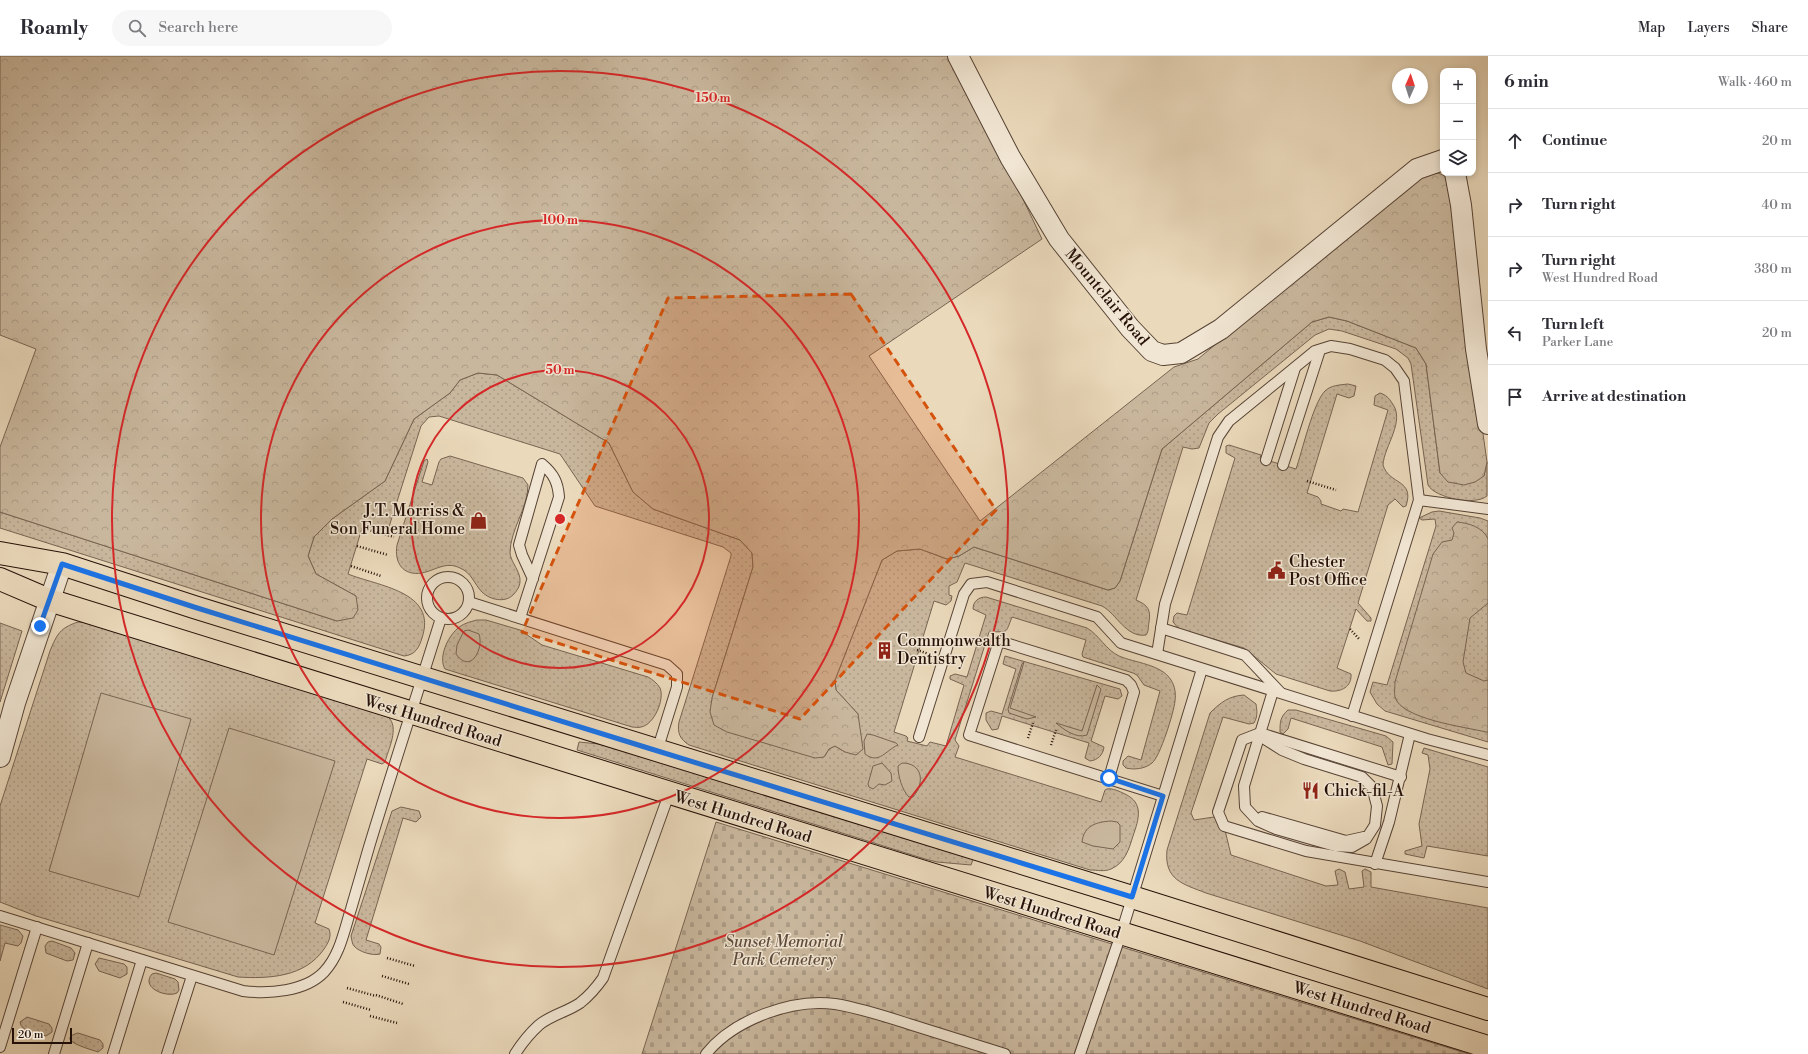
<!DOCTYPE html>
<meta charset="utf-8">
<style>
:root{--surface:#fff;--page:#f7f7f7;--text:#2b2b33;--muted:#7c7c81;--line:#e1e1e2}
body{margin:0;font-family:"Libre Bodoni",serif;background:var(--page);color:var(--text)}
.controls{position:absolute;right:12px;top:12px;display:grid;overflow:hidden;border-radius:8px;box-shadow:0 2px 6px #0003}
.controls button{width:36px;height:36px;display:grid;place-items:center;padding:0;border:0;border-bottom:1px solid var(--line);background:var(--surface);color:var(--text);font:20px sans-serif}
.compass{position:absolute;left:1392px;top:12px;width:36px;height:36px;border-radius:50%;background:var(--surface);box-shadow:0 2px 6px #0003;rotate:3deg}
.scale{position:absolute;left:12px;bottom:10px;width:60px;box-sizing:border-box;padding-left:4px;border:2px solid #261108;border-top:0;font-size:11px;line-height:14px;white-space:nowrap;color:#261108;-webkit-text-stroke:3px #f1e6d3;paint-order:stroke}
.stop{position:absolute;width:12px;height:12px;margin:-9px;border:3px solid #1a73e8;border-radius:50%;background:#fff}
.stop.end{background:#1a73e8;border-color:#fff;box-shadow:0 1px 4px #0008}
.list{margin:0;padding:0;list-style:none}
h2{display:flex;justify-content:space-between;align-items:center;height:52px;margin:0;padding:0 16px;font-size:17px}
h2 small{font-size:13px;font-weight:400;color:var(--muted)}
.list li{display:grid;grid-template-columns:26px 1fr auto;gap:12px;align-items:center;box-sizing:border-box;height:64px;padding:0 16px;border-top:1px solid var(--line)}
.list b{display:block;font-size:15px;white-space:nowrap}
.list p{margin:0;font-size:13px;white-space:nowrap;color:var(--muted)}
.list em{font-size:13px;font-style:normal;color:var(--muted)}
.icon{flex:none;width:22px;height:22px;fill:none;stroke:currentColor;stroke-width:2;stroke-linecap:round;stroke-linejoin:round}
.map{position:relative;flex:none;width:1488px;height:998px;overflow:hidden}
header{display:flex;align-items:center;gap:24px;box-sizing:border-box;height:56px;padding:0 20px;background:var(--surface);border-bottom:1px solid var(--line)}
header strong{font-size:19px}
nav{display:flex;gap:22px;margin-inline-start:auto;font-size:14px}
.search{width:280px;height:36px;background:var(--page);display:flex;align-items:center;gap:10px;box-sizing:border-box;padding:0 14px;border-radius:22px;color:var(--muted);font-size:15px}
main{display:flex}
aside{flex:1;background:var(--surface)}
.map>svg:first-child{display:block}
.grass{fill:url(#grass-dots);stroke:#786452}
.forest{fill:url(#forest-crowns);stroke:#786452}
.cemetery{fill:url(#cemetery-stones);stroke:#786452}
.green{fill:#c9b79d;stroke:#786452}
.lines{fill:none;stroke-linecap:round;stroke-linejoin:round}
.service-casing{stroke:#574335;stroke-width:12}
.minor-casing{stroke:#574335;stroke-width:22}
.primary-casing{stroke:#261108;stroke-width:24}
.path{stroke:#261108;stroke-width:2.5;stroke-dasharray:1 2;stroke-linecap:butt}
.service{stroke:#f1e6d3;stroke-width:10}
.minor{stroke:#f1e6d3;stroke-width:20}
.primary{stroke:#ead9bb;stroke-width:22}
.route{stroke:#1a73e8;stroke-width:5}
.marked{fill:#d5520c;fill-opacity:0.2;stroke:#d5520c;stroke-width:3;stroke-dasharray:8 5;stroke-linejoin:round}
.ring{fill:none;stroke:#d62828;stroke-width:2}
.labels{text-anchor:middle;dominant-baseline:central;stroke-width:3;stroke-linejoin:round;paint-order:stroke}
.street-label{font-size:16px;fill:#261108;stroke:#f1e6d3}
.poi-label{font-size:16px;fill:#261108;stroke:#f1e6d3;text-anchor:start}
.park-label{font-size:16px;font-style:italic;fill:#5f4b3c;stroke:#f1e6d3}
.centre{fill:#d62828;stroke:#f1e6d3;stroke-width:2}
.ring-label{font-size:12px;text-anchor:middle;font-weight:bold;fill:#d62828;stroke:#f1e6d3;stroke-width:3;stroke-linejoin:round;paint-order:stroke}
</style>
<header>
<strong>Roamly</strong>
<div class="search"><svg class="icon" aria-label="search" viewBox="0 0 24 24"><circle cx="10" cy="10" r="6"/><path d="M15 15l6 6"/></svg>Search here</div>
<nav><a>Map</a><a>Layers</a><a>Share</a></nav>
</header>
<main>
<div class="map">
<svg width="1488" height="998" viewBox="0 0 1488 998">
<defs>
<pattern id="grass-dots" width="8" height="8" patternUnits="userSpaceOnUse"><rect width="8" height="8" fill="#c9b79d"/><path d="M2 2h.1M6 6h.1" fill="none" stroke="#ac9c86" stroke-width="1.8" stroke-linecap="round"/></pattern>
<pattern id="forest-crowns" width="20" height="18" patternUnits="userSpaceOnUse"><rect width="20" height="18" fill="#c9b79d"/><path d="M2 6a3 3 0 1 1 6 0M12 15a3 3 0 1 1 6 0" fill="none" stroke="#ac9c86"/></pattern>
<pattern id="cemetery-stones" width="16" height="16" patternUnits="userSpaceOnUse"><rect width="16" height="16" fill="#c9b79d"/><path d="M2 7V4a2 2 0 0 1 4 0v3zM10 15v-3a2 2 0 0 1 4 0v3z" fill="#ac9c86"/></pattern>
</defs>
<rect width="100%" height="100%" fill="#ead9bb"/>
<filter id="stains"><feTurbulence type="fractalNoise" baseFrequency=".005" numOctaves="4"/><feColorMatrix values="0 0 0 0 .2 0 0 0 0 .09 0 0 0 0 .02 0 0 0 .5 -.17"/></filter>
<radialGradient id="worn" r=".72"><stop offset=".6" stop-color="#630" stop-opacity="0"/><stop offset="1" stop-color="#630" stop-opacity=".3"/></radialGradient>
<g class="grass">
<path d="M1329,261L1347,265L1416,292L1426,308L1440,417L1484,420L1487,406V440C1475,450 1435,442 1428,429L1411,308L1408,302L1396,293L1342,275L1329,273L1315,279L1218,358L1209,367L1199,392L1192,393L1183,391L1136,544C1148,549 1151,554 1149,566C1148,571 1149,575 1146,579C1126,582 1117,558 1102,550L965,507L957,526L949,530V539L952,540L951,545L946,549L934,545L894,676L906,680L908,682L907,685L927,690L930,686L946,690L964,629L950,623V620L955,618L967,621L986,559L973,553C973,545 979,541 986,541L1087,572C1099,579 1106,594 1119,600C1135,607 1161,608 1171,624C1175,630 1176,638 1175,645C1174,656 1160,701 1152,707C1145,713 1134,714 1126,712L1123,709V705L1128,700L1141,704L1160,635L1144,629L1137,619L1133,617L1083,601L1082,598L1086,584L1012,561C1005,579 1009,575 989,576L955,684L959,690L955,701L1101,746L1105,734L1107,733C1112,732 1119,735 1125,738C1144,747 1139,763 1133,780C1129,793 1125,807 1111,813C1104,816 1098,814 1090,814L689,689C680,683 677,677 679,666L731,500V497L723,491L595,450L560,398L439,360L429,361L421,370L388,474L384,475L363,469L348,518C377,530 438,535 422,582C419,592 415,599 404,600L0,472V456L337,565L356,540L316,518L308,500L314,481L332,463L385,425L414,363L450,337L460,324L478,317L497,319L609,387L633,436L653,453L740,484L752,497L753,511L712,642L824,701L829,693L835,690L845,696L858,658L836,634L835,624L882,504L897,495L920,493L947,503L959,500L974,491L1108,534L1115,532L1120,525L1162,393L1312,266Z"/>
<path d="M1348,328L1356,330L1354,340L1349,342L1337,338L1307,437L1318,441L1321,445V448L1341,455L1343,453L1358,456L1388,354L1374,349L1375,340L1380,337C1386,339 1389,342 1392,347C1406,365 1384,390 1383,409C1389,429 1415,423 1406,450L1403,451L1395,443L1388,449L1358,547L1371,562V565H1367L1356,553L1337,612L1351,618C1352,631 1341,636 1330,635L1276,618L1244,592L1179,573L1173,566L1174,560L1177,557L1187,559L1235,402L1226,397V390L1229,389L1261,399L1260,402L1296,413C1302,396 1313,347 1325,335C1331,329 1340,329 1348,328Z"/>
<path d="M450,400L523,422L528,429C528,452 510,474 510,497C511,510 530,522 513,539C505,547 490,544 482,536C474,528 472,517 460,512C446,505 436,514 422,517C403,520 394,507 397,489L424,405L427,403L428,406L422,426L432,429L439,406L441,403Z"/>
<path d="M1439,455L1480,462L1488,465V686L1385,655L1377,648L1370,636L1373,626L1387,629L1436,470L1435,463L1422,464L1419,462L1432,456Z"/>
<path d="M477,564H486L520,574L542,589L648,621C653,624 657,627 660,632C665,643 654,669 641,671C639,672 634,671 632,671L445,613C438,601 448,581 457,573C462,568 469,566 477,564Z"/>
<path d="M78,566L89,567L388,661C400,671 388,694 385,706L382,708L367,703L315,867L329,873C332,881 328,887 324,893C305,921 269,923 238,921L36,860L0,846V750L50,595C57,578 60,572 78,566Z"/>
<path d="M0,567L22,575L0,646Z"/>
<path d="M1005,600L1120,633L1122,640L1118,643L1105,640L1091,685L1104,691C1103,699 1098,704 1090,705L1085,702L1089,687L1002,660L998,673L992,674L986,664V657L991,655L1002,658L1016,613L1003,608Z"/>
<path d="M1244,639L1256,648C1257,655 1258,660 1254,667L1249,668L1223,661L1191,757L1194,764L1214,761L1224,770L1231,799L1326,830L1338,829L1335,815L1339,813L1345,816L1349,833L1364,831L1362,815L1365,813L1371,816V831L1488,852V933L1360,885L1206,837C1183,828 1164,824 1167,794L1210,657C1221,646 1229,640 1244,639Z"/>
<path d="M1288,654H1296L1386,680L1393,686L1392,708L1388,709L1382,691L1291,662L1288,673L1283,678L1280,676C1280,666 1280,661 1288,654Z"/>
<path d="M579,686L609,689L974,801L971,809L937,806L925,803L577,694Z"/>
<path d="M1424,692L1488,711V800L1427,790L1424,802L1405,798V795L1422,790L1419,768L1430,713L1428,699L1422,697Z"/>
<path d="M401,751L419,755L421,761L416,766L403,762L366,884L379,888L381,891L380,898C373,900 359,896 354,890C352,888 352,884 351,880L392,755Z"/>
<path d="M0,869L18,874L23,880L21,887L18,890L5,887L0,905Z"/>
<path d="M52,885L71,892L75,897L73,904L67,905L46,897L45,890L48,886Z"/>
<path d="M99,902L124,908L127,911V918L120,922L99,915L95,908Z"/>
<path d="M156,917L175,923L178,926L179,934L177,937C167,942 140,932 152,918Z"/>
<path d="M27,961L49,968L52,972V976L46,980C38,978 21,976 20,966Z"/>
<path d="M78,977L100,984L103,988V992L98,996C93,994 53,984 78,977Z"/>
</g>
<g class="forest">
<path d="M0,0H955L1042,183L869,300L980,465L1174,311L1198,303L1416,121C1428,117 1436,113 1447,122L1487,406L1484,420L1475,426L1464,429L1448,426L1440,417L1426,308L1416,292L1347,265L1329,261L1312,266L1162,393L1120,525L1115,532L1108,534L974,491L959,500L947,503L920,493L897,495L882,504L835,624L836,634L858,658L863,693L856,699L845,696L835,690L829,693L824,701L815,702L727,676L714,669L710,656L712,642L753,511L752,497L740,484L653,453L633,436L609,387L497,319L478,317L460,324L450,337L414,363L385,425L332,463L314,481L308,500L316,518L356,540L358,554L353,562L337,565L0,456V391L36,293L0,279Z"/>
<path d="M1457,466C1468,467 1483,471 1488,483V547L1470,562L1463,606L1466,617L1484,625L1488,624V676H1486C1465,671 1401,663 1395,641C1394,637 1395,630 1395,626L1433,498L1442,486L1452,484L1454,477L1452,472Z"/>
</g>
<path class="cemetery" d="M716,766L1469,998H642Z"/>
<g class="green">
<path d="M468,574L479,578C484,592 471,619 456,598L457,589L464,575Z"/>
<path d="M1024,606L1010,652L1036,661L1027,663L1009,657L1008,653L1022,608Z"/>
<path d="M1097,629L1101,633L1087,679C1076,683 1063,673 1056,667L1082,675Z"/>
<path d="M101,637L191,663L139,841L49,815Z"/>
<path d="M229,672L335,705L274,899L168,866Z"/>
<path d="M867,678L873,679L896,687L898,689C886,694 879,709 865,698L864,685Z"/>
<path d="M882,707L891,717L892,725L885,729L879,728L873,733L869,731L868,728L873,710Z"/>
<path d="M902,707C923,707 925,727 913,741H909C902,734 898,720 898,710Z"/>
<path d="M1111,765L1117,766L1120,769V786L1113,793L1093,790L1082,786C1084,769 1097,766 1111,765Z"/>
</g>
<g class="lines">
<defs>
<g id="service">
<path d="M1266,404L1295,312"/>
<path d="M1283,409L1320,294"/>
<circle cx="448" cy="542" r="21"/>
<path d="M469,546L667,609L677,618V631L657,695"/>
<path d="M520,562L559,441C558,427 554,418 542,408L519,489L522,499L533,523"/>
<path d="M1161,572L1245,599L1280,636"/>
<path d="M1157,598L1165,548L1218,381L1229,365L1315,295L1331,290L1350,293L1385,304L1395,312L1404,325L1419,444"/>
<path d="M1352,660L1419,444L1488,453"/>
<path d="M919,681L964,538L971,528L987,526L1097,561L1121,587L1427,683L1488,699"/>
<path d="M1263,682L1282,694L1304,703L1362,721L1372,731L1377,750L1375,769L1366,783L1352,791L1335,790L1276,773L1258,765L1245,751L1244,730L1273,635"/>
<path d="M1401,721L1260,677L1242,684L1218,756L1224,770L1306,795L1488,826"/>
<path d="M1109,722L1134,636L1131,629L1126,624L999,585L969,679L1163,740"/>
<path d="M1262,761L1346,785L1364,781"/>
<path d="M1375,808L1389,766L1410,678"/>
<path d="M0,860L243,935C268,938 305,936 324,916C340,899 344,875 351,853C357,832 363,812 369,791C392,715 417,639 441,562"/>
<path d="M0,991L37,871"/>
<path d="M54,998L88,887"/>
<path d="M113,998L142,904"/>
<path d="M167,998L192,920"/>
<path d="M515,998C522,987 529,978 539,969C551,959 567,956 580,947C589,940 596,932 603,922L669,738"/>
<path d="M706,998C733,964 792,942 835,948C860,952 884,960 909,968C941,978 973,988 1005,998"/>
<path d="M1080,998L1121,878L1202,613"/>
</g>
<g id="minor">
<path d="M958,0L1010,101L1059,183L1130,272L1152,295L1163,299L1181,297L1221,273L1417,113L1443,104"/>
<path d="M1455,117L1461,149L1476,293L1488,368"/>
<path d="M0,701L15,647L62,508"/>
</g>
<g id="primary">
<path d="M0,497L62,508L194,551L1132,841L1488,953"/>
<path d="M0,523L49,544L1488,991"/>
</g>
</defs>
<use href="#service" class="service-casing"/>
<use href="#minor" class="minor-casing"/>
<use href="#primary" class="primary-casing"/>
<g class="path">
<path d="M1307,425L1336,434"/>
<path d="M362,472L394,481"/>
<path d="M357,490L388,499"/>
<path d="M351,510L381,520"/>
<path d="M1350,573L1360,584"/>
<path d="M917,594L929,598"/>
<path d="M1028,682L1033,667"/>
<path d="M1051,689L1056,674"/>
<path d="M387,902L415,910"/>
<path d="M382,920L409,928"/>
<path d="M347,932L376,940"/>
<path d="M376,939L403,948"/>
<path d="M343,946L371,954"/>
<path d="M370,960L397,967"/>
</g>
<use href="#service" class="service"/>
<use href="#minor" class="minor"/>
<use href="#primary" class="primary"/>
</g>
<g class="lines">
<path class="route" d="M40,570L62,508L194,551L648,692L1132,841L1163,740L1109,722"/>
</g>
<path class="marked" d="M851,238L996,454L800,663L522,576L668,242Z"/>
<g class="ring">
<circle cx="560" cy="463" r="149"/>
<circle cx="560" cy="463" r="299"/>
<circle cx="560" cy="463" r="448"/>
</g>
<defs>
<symbol id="shop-bare" viewBox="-9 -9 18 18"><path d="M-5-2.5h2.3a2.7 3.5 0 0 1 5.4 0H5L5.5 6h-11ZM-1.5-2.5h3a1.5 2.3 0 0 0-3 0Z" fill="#8f2418" stroke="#f1e6d3" stroke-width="2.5" paint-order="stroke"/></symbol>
<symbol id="civic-bare" viewBox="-9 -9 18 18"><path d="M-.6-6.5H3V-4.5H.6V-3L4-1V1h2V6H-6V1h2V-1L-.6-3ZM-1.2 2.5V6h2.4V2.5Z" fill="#8f2418" stroke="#f1e6d3" stroke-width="2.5" paint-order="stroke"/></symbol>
<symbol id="building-bare" viewBox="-9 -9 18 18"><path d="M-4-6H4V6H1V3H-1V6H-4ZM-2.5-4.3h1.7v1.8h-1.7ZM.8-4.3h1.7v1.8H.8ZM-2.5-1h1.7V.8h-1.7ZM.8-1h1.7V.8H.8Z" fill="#8f2418" stroke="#f1e6d3" stroke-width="2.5" paint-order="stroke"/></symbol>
<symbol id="restaurant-bare" viewBox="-9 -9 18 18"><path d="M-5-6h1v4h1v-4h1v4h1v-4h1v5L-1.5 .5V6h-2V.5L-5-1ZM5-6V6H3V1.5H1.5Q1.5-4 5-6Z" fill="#8f2418" stroke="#f1e6d3" stroke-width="2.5" paint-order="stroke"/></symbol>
</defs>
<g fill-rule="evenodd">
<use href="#shop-bare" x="466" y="452" width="25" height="25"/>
<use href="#civic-bare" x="1264" y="502" width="25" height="25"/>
<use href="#building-bare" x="872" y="582" width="25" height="25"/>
<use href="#restaurant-bare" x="1298" y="722" width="25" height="25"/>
</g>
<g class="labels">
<g class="street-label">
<text transform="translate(1107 241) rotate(50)">Mountclair Road</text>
<text transform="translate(433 665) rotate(17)">West Hundred Road</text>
<text transform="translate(743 761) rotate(17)">West Hundred Road</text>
<text transform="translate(1052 857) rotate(17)">West Hundred Road</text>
<text transform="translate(1362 952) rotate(17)">West Hundred Road</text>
</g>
<g class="poi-label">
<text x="465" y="455" text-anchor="end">J.T. Morriss &amp;<tspan x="465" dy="18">Son Funeral Home</tspan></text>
<text x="1289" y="506">Chester<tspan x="1289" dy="18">Post Office</tspan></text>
<text x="897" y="585">Commonwealth<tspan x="897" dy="18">Dentistry</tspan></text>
<text x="1324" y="735">Chick-fil-A</text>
</g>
<g class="park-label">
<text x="784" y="886">Sunset Memorial<tspan x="784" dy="18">Park Cemetery</tspan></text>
</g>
</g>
<circle cx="560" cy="463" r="6" class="centre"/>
<g class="ring-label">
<text x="713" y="46">150 m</text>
<text x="560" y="168">100 m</text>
<text x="560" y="318">50 m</text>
</g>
<rect width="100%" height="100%" filter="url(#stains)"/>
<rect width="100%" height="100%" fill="url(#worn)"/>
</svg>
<div class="controls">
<button>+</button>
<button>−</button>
<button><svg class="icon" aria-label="layers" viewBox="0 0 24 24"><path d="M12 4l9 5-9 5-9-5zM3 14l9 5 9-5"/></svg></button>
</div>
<svg class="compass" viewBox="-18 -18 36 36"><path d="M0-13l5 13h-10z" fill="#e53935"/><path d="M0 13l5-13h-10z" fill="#7c7c81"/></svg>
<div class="scale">20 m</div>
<div class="stop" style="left:1109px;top:722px"></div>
<div class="stop end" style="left:40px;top:570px"></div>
</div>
<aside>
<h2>6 min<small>Walk · 460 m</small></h2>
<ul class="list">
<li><svg class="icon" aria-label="ahead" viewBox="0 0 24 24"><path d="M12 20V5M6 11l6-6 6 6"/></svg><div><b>Continue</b></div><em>20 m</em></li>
<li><svg class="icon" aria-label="right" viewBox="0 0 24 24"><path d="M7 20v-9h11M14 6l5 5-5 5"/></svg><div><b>Turn right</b></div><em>40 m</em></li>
<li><svg class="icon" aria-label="right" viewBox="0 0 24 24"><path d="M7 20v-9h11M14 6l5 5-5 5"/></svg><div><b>Turn right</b><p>West Hundred Road</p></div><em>380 m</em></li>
<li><svg class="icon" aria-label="left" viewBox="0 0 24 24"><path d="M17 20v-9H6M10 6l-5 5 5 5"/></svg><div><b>Turn left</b><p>Parker Lane</p></div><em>20 m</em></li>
<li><svg class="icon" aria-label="arrive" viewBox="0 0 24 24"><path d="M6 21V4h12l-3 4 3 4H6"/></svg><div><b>Arrive at destination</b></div></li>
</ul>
</aside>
</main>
